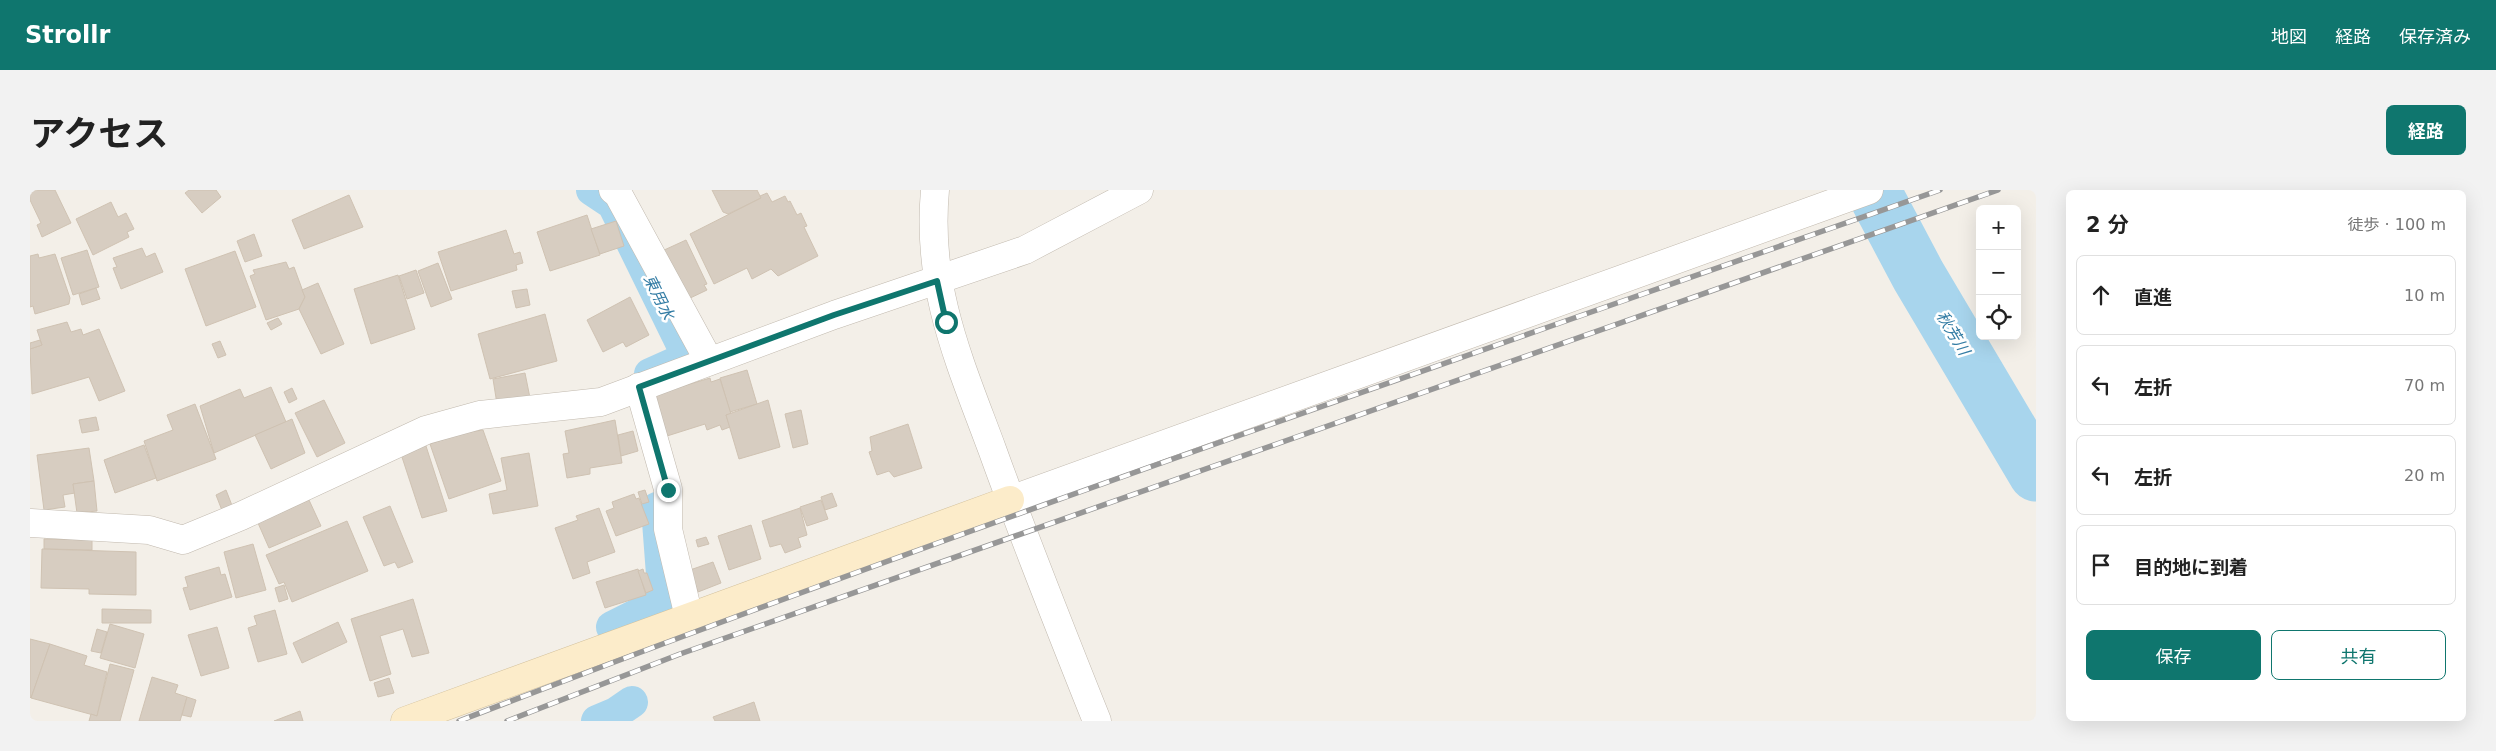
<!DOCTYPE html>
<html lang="ja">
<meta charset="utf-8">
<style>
:root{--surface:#fff;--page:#f2f2f2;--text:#222;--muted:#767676;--line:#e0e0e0;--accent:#0f766e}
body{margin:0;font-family:"DejaVu Sans","Noto Sans JP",sans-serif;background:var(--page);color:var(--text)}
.controls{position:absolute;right:15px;top:15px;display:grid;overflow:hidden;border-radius:8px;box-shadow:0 5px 20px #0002}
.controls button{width:45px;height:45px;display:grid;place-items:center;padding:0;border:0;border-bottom:1px solid var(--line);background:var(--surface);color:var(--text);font:25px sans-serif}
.stop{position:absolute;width:15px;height:15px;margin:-11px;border:4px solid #0f766e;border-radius:50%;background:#fff}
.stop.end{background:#0f766e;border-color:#fff;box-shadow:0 1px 5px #0008}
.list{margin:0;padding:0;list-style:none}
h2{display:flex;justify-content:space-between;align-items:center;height:65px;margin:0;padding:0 20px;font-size:21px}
h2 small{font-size:16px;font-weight:400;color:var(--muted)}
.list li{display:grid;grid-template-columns:32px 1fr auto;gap:15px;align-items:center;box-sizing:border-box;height:80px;margin:0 10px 10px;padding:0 10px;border:1px solid var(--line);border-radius:8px}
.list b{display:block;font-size:19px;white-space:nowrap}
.list em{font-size:16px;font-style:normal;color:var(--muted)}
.actions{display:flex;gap:10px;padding:15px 20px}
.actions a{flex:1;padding:11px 0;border:1px solid var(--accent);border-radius:8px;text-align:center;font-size:18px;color:var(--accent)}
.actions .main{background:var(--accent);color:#fff}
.icon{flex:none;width:28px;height:28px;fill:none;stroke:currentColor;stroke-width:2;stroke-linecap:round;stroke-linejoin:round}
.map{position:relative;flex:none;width:2006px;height:531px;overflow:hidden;border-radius:8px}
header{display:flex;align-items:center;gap:30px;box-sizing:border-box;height:70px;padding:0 25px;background:var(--accent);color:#fff}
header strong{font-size:24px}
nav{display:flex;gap:28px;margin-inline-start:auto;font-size:18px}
.intro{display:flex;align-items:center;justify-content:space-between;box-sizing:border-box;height:120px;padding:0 30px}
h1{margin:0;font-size:35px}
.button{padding:12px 22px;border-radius:8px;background:var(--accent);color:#fff;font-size:18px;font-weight:700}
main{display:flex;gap:30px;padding:0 30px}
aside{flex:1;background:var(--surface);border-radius:8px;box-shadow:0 5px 20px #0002}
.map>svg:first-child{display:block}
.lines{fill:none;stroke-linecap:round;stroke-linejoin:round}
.canal{stroke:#a8d5ed;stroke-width:32}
.river{stroke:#a8d5ed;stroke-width:55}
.building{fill:#d7cdc1;stroke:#cfc2b2}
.street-casing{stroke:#c1b9ae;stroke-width:29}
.secondary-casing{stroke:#d1bf9a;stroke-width:29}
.street{stroke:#fff;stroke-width:28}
.secondary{stroke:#fcecca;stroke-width:28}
.rail-casing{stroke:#979797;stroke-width:5.5}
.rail{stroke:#fff;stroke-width:4;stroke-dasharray:11;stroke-linecap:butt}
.route{stroke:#0f766e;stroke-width:6}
.labels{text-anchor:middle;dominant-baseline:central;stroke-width:5;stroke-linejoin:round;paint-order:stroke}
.water-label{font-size:16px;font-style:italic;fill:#347da5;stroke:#fff}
</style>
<header>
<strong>Strollr</strong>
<nav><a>地図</a><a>経路</a><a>保存済み</a></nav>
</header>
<div class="intro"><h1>アクセス</h1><a class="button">経路</a></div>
<main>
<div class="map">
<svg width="2006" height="531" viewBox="0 0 2006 531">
<rect width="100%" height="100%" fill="#f3efe8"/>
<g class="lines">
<g class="canal">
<path d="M562,0L583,14L658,167L620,184"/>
<path d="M582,437L634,411L627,318"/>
<path d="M567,531L586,523L602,512"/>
</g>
<path class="river" d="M1843,0L1888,85L2006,284"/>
</g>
<g class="building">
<path d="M0,0H25L41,33L12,47L7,35L11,33L0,10Z"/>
<path d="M159,0H186L191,7L172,23L155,3Z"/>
<path d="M682,0H727L731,8L698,24L693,22Z"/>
<path d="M737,3L742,12L755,6L758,12L760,11L767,25L771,23L777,36L774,37L788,66L748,86L741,79L722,89L717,78L684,94L660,44L731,8L730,6Z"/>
<path d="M319,5L333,37L274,59L262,30Z"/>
<path d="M81,12L88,27L96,23L104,39L97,42L99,47L63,65L46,29Z"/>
<path d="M557,25L570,65L520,81L507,42Z"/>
<path d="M586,31L594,56L570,64L561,39Z"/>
<path d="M476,40L484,64L490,62L493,73L486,75L487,80L421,101L408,62Z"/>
<path d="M224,44L232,66L215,72L207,51Z"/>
<path d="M656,50L677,94L674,95L677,100L656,110L632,61Z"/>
<path d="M112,58L116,67L125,63L133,82L91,99L83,78L87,77L83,68Z"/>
<path d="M57,60L69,97L43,105L31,68Z"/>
<path d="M205,61L226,117L176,136L155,79Z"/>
<path d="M8,64L9,68L25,64L40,108L39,114L5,124L3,116L0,117V66Z"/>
<path d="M256,72L259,79L264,77L275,107L269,119L236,130L220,86L225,84L223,80Z"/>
<path d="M408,73L422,109L401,117L388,81Z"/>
<path d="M386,80L394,103L377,109L369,86Z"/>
<path d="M368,85L385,139L341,154L324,99Z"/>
<path d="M288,93L314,154L291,164L269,119L275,107L272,100Z"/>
<path d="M66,98L70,109L52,115L49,104Z"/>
<path d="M497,99L500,115L486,118L482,101Z"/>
<path d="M600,107L619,145L596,157L593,152L573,162L557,130Z"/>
<path d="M515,124L527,171L460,189L448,144Z"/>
<path d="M248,128L252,134L241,140L237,133Z"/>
<path d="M37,132L41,142L51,139L53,145L69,139L95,201L69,211L59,187L2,204L0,159L12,155L7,140Z"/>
<path d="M10,150L12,155L0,159V153Z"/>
<path d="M190,151L196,165L188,168L182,154Z"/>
<path d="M717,180L727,214L700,222L690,188Z"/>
<path d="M495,183L500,208L467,214L463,189Z"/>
<path d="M680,188L681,192L690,189L701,224L696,225L700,237L692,240L690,235L677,240L675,234L637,246L624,205Z"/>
<path d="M241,197L256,232L184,263L170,216L210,199L214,208Z"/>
<path d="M262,198L267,209L259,213L254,202Z"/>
<path d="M294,210L315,253L287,267L265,223Z"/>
<path d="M738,210L750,257L709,269L696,225Z"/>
<path d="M165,214L186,269L127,291L114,251L143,240L137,225Z"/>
<path d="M771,220L778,254L763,258L755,224Z"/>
<path d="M66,227L69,240L52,243L49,230Z"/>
<path d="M262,229L275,263L241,279L225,245Z"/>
<path d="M585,230L592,273L560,278V284L537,288L533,264L539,263L535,241Z"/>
<path d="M878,234L892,278L864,287L859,281L847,285L839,262L842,261L840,247Z"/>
<path d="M453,240L471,291L419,309L400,254L433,243Z"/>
<path d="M603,241L608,261L591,266L588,245Z"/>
<path d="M395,253L417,321L392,328L370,261Z"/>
<path d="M114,255L126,288L85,303L74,270Z"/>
<path d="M59,258L64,291L43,294L45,303L33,305L35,317L14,320L7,265Z"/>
<path d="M499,263L508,316L463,324L459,304L477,300L471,268Z"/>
<path d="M64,291L67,321L47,323L43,294Z"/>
<path d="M196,300L203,318L193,323L186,305Z"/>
<path d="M615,300L619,312L612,314L608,302Z"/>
<path d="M802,303L807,316L795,320L791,307Z"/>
<path d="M604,304L606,309L609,308L619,334L586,346L576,321L584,318L582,312Z"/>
<path d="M279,310L291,336L239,358L228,333Z"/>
<path d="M791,310L798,329L777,336L770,317Z"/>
<path d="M360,316L383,372L368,378L365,372L354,376L333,327Z"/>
<path d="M569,318L585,362L557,372L560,383L543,389L525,338L548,330L546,326Z"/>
<path d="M770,318L777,345L768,348L771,357L755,363L751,354L740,357L732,331Z"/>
<path d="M317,331L338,381L262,412L254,392L249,394L236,365Z"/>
<path d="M721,335L731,369L699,380L688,346Z"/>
<path d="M676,347L679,354L668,357L666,350Z"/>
<path d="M14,349L62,350V360L14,359Z"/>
<path d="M223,354L236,400L206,408L194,362Z"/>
<path d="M12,359L106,362V405L59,404V399L11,398Z"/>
<path d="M683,372L691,393L668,402L660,380Z"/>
<path d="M189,377L191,385L195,384L202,407L160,420L153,398L158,397L155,387Z"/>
<path d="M608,379L616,405L575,418L566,392Z"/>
<path d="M613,379L614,383H617L623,400L616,403L608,381Z"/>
<path d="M254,395L258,409L249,412L245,398Z"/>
<path d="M383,409L399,463L382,467L373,439L350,446L361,484L340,491L321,429Z"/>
<path d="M72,419L121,420V433H72Z"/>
<path d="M245,420L257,464L228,472L218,438L227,435L224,426Z"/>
<path d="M308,432L317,452L272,473L263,453Z"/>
<path d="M80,434L114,444L105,478L70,468Z"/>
<path d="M187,437L199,478L171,486L158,445Z"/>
<path d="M67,439L77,442L71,463L61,461Z"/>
<path d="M0,449L20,454L1,508L0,507Z"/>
<path d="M20,454L57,466L54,475L77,482L67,526L1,508Z"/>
<path d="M80,474L104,480L90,531H59L61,524L67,526Z"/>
<path d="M122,487L148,495L145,503L157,507L150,531H109Z"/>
<path d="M359,488L364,503L348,507L344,493Z"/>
<path d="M157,507L166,510L161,527L152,525Z"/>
<path d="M724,512L730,531H685L683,527Z"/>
<path d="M270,521L273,531H244Z"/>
</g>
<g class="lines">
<defs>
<g id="street">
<path d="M583,0L588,4L679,171"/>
<path d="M905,0C896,98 929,170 962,259C995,351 1031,441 1067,531"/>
<path d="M609,197L638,299V339L659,427"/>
<path d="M980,310L1839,0"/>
<path d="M1,333L119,340L153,350L211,326L396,240L450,225L571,212L804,125L995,60L1109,0"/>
</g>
<path id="secondary" d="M375,531L980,310"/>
</defs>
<use href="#street" class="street-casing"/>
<use href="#secondary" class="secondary-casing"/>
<use href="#street" class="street"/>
<use href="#secondary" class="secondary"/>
<defs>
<g id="rail">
<path d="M429,531C918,343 1415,174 1910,0"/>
<path d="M477,531L650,464L1968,0"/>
</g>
</defs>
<use href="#rail" class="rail-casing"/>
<use href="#rail" class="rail"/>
</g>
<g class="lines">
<path class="route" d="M638,300L609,197L804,125L907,91L916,132"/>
</g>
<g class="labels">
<g class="water-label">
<text transform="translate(629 107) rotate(64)">東用水</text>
<text transform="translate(1923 143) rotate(59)">秋芳川</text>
</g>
</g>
</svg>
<div class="controls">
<button>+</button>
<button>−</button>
<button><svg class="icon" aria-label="locate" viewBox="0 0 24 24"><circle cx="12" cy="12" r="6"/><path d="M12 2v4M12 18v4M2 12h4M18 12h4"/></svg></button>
</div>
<div class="stop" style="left:916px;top:132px"></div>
<div class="stop end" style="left:638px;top:300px"></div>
</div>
<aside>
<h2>2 分<small>徒歩 · 100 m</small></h2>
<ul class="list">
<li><svg class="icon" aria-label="ahead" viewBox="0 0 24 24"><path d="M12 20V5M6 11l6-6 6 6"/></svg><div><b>直進</b></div><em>10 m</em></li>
<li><svg class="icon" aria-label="left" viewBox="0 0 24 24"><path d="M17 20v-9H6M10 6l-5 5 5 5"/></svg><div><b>左折</b></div><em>70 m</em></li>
<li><svg class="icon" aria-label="left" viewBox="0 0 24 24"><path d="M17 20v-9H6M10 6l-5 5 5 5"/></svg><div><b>左折</b></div><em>20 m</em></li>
<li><svg class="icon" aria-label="arrive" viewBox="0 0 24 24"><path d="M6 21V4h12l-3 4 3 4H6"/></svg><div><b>目的地に到着</b></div></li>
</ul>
<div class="actions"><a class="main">保存</a><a>共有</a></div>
</aside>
</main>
